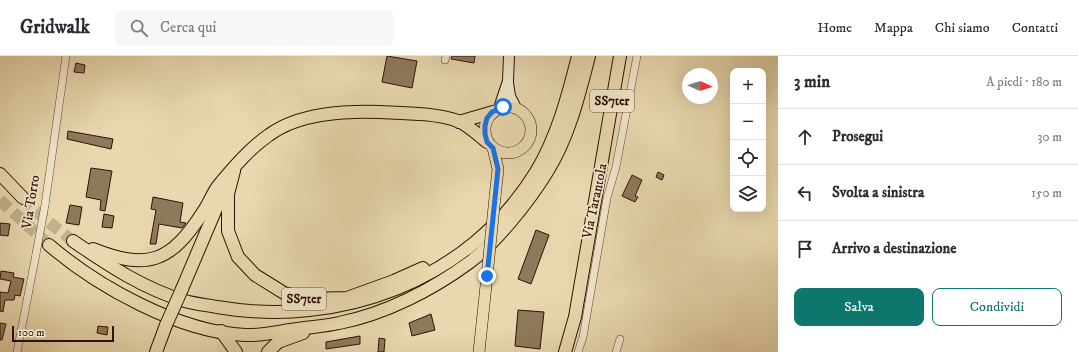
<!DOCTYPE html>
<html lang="it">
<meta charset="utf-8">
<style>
:root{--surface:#fff;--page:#f7f7f7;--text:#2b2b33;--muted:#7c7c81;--line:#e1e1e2;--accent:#0f766e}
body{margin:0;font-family:"IM FELL DW Pica",serif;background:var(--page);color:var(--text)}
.controls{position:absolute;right:12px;top:12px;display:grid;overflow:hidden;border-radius:8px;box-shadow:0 4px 16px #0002}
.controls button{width:36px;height:36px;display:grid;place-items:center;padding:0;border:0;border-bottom:1px solid var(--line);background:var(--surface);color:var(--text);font:20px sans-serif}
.compass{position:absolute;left:682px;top:12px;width:36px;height:36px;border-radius:50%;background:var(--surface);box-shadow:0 4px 16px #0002;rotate:93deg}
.scale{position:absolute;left:12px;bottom:10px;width:102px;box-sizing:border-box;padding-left:4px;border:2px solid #2d1204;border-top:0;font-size:11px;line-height:14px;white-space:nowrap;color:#2d1204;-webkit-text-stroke:3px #f1e6cb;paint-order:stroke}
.stop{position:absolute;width:12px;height:12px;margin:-9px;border:3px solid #1a73e8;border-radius:50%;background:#fff}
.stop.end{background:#1a73e8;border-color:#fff;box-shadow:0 1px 4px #0008}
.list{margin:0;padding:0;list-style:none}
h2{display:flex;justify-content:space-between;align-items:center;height:52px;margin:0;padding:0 16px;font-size:17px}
h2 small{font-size:13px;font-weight:400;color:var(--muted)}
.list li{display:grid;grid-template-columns:26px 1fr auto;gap:12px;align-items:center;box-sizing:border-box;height:56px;padding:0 16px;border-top:1px solid var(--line)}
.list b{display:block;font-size:15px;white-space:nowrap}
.list em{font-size:13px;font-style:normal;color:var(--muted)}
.actions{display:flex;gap:8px;padding:12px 16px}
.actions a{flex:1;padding:9px 0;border:1px solid var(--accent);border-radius:8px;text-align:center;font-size:14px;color:var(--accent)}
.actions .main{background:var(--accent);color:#fff}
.icon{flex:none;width:22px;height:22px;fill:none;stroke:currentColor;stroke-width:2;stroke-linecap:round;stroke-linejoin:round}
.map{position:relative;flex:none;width:778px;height:296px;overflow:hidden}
header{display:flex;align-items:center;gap:24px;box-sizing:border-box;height:56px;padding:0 20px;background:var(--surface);border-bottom:1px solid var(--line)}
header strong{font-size:19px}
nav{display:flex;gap:22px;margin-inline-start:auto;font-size:14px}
.search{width:280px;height:36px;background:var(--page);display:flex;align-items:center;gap:10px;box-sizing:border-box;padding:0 14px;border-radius:8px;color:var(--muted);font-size:15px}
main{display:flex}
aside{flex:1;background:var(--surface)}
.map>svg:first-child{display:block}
.building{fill:#8f795d;stroke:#2d1204}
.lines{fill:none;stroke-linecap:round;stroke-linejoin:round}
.highway-tunnel{stroke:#c3b08d;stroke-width:12;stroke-dasharray:12 6;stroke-linecap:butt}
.street-casing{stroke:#5c442f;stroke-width:8}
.secondary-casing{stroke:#2d1204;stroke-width:12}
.primary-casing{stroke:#2d1204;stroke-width:12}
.highway-casing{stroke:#2d1204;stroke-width:14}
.street{stroke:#f1e6cb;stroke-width:7}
.secondary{stroke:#f1e6cb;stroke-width:10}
.primary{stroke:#e9d8af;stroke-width:11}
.highway{stroke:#e9d8af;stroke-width:12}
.street-bridge-casing{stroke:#5c442f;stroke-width:8;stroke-linecap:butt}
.primary-bridge-casing{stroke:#2d1204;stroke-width:12;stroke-linecap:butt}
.highway-bridge-casing{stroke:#2d1204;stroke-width:14;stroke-linecap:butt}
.street-bridge{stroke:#f1e6cb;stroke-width:7}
.primary-bridge{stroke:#e9d8af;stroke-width:11}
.highway-bridge{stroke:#e9d8af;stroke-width:12}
.route{stroke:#1a73e8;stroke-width:5}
.labels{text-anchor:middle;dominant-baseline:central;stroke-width:3.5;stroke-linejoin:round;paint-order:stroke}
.shield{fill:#f1e6cb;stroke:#685240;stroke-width:1}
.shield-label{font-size:13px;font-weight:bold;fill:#2d1204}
.street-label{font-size:14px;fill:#2d1204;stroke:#f1e6cb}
</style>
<header>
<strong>Gridwalk</strong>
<div class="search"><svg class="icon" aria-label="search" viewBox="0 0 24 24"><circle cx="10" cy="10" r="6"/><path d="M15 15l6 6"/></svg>Cerca qui</div>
<nav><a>Home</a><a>Mappa</a><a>Chi siamo</a><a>Contatti</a></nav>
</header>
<main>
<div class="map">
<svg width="778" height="296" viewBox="0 0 778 296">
<rect width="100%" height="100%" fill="#e9d8af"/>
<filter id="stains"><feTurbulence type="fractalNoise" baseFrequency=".005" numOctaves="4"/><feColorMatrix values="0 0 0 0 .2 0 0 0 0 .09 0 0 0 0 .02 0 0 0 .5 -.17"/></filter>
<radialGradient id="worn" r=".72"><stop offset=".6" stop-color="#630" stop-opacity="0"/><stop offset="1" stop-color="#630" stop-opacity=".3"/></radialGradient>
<g class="building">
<path d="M387,0L417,5L412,32L382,26Z"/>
<path d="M452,0H475L474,7L451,3Z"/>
<path d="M76,7L85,9L84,17L74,16Z"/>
<path d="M68,75L113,83L111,93L67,83Z"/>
<path d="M91,112L112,115L105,155L100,154L101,144L86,141Z"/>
<path d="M658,116L664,119L662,124L656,121Z"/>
<path d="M632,119L642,124L635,140L638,141L635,146L622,140Z"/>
<path d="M153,141L183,147L180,166L186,167L182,172L159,168L156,188H150L156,154L151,153Z"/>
<path d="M70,149L82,151L79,169L66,167Z"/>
<path d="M104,158L114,160L112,172L102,171Z"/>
<path d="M0,167L10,168L8,180L0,179Z"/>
<path d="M536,174L549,179L531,228L518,223Z"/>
<path d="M1,215L14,217L13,221L24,223L20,240L15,239L14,244H5L3,256L0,255V236L8,237L11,225L0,223Z"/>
<path d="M518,254L544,256L540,293L515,290Z"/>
<path d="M431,258L435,274L412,280L409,267Z"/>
<path d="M0,267L6,268L2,284H0Z"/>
<path d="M98,270L108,271L107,279L97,277Z"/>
<path d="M360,280V288L326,293V286Z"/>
<path d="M379,282L385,283L384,296H378Z"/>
</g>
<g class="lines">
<g class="highway-tunnel">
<path d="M23,142L46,164L73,185"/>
<path d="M0,144L49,189"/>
</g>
<defs>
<g id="street">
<path d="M445,4L446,0"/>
<path d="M45,149L66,0"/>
<path d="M17,296L36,198"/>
<path d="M578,296L583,281L607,142L616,111L637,0"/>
<path d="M616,296L620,283"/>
</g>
<g id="secondary">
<path d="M508,27L510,40L516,52"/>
<path d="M499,52L508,25L509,0"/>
</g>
<g id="primary">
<circle cx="508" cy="74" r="23"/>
<path d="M493,92L498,113L495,141"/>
<path d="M479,296L487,220"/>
</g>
<g id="highway">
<path d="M459,66L493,56"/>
<path d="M234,115L228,138V175L238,201L255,219L284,237L307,243L347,242L394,225L423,212"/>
<path d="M0,118L23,142"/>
<path d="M73,185C108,209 144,233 185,245C195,248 207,249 217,251C340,272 469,225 536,116C557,81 568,40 578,0"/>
<path d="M49,189C98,231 179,276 245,279C262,280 281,275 297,273C311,271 326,270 339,267C385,258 432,234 470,206C497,186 529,145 547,116C569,81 579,39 589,0"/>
<path d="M93,193C148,215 171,206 203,156C209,148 212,138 218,130C233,112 250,92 269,79C299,57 344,55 380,56C403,57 436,57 458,65C468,69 478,79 487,86"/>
<path d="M182,233L224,134"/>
<path d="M221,275L236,296"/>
<path d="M156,296L166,269"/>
<path d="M268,296L278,286L303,277"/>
<path d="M565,296L575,261L620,0"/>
</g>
</defs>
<use href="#street" class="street-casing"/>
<use href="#secondary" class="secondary-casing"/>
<use href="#primary" class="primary-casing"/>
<use href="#highway" class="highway-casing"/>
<use href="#street" class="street"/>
<use href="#secondary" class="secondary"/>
<use href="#primary" class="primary"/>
<use href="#highway" class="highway"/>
<defs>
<path id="street-bridge" d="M36,198L45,149"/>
<path id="primary-bridge" d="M487,220L495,141"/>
<path id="highway-bridge" d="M166,269L182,233"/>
</defs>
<use href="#street-bridge" class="street-bridge-casing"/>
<use href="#primary-bridge" class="primary-bridge-casing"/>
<use href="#highway-bridge" class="highway-bridge-casing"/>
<use href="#street-bridge" class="street-bridge"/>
<use href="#primary-bridge" class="primary-bridge"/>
<use href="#highway-bridge" class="highway-bridge"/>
</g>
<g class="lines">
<path class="route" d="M487,220L498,113L493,92L487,86L485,78V70L487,62L492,56L503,51"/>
</g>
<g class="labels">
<g class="shield">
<rect x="590" y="34" width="44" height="22" rx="3"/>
<rect x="282" y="232" width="44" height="22" rx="3"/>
</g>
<g class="shield-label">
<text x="612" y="45">SS7ter</text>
<text x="304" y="243">SS7ter</text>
</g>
<g class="street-label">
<text transform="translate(595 145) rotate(-78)">Via Tarantola</text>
<text transform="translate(31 146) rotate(-81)">Via Torro</text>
</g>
</g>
<rect width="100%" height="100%" filter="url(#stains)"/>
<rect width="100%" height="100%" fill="url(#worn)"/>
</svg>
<div class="controls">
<button>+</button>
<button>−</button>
<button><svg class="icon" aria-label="locate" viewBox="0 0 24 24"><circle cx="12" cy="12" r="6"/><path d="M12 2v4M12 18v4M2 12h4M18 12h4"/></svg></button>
<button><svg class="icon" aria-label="layers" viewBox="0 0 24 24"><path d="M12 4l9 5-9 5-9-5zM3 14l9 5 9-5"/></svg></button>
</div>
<svg class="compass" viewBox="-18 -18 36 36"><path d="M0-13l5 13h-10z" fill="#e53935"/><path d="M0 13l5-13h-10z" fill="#7c7c81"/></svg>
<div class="scale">100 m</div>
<div class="stop" style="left:503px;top:51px"></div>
<div class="stop end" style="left:487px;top:220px"></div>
</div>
<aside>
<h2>3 min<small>A piedi · 180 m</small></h2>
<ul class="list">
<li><svg class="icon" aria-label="ahead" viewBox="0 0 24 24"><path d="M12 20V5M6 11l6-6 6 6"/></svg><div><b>Prosegui</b></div><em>30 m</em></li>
<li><svg class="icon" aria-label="left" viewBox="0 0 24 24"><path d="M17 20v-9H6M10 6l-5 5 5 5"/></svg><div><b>Svolta a sinistra</b></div><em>150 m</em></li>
<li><svg class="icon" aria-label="arrive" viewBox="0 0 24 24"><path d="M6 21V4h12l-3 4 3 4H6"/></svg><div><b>Arrivo a destinazione</b></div></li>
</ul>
<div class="actions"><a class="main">Salva</a><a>Condividi</a></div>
</aside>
</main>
